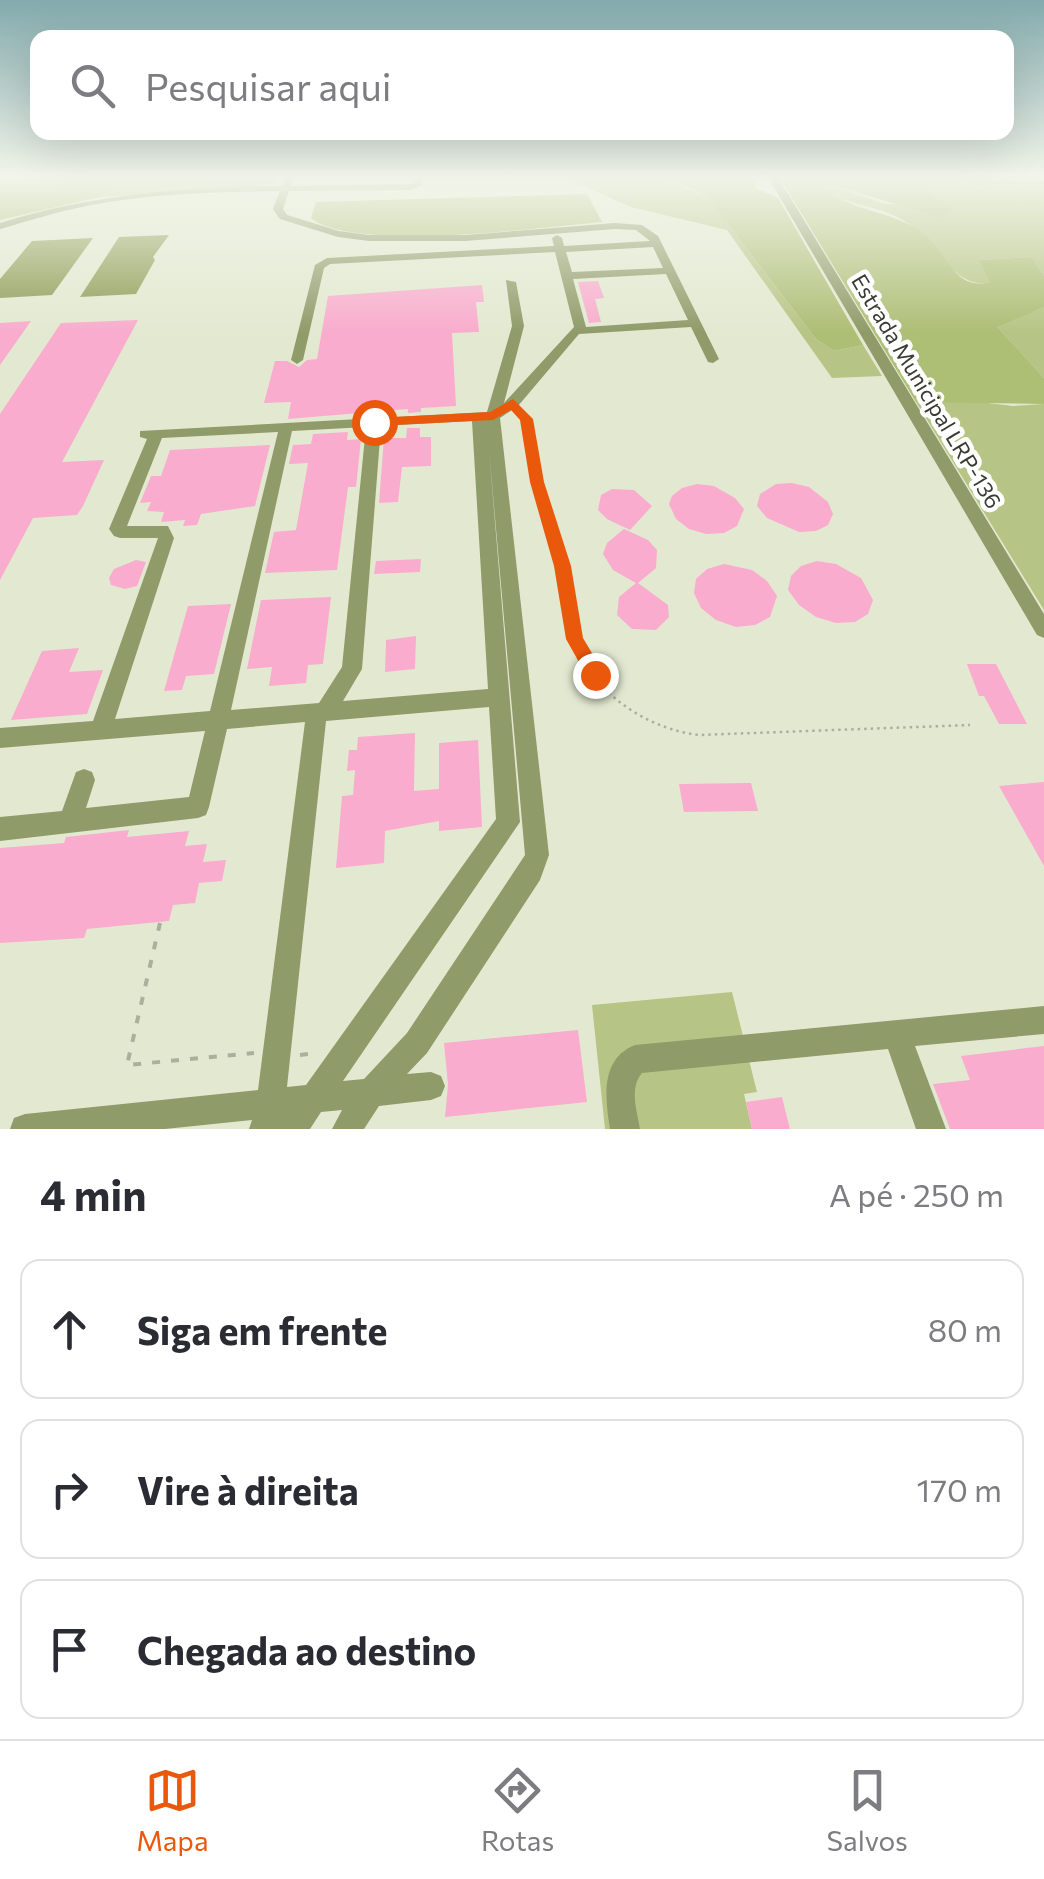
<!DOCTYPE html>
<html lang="pt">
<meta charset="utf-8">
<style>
:root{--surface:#fff;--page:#f7f7f7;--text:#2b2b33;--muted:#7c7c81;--line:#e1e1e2;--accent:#ea580c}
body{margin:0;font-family:Commissioner,sans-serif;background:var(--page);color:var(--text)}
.stop{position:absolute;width:30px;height:30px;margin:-22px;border:8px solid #ea580c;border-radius:50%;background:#fff}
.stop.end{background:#ea580c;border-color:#fff;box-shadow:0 2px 10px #0008}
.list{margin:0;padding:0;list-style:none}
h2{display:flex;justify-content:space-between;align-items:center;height:130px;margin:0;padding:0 40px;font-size:42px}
h2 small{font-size:32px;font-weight:400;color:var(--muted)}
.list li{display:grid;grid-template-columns:65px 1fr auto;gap:30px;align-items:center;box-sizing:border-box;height:140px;margin:0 20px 20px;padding:0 20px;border:2px solid var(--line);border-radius:20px}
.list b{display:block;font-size:38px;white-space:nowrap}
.list em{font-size:32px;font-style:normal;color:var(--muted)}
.icon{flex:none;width:55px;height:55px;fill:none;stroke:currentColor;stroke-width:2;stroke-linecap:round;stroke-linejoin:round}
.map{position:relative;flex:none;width:1044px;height:1129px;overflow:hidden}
.search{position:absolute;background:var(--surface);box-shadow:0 10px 40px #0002;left:30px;right:30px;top:30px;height:110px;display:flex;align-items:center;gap:25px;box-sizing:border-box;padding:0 35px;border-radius:20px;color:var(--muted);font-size:38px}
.sheet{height:610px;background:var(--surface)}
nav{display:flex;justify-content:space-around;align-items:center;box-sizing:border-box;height:140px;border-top:2px solid var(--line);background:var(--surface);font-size:28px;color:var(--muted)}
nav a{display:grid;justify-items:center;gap:5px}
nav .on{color:var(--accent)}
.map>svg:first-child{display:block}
.green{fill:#b6c585}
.forest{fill:#adbe75}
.water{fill:#8d9c54}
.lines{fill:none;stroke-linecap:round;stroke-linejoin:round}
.stream{stroke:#8d9c54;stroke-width:2.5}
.building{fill:#f9accd}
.path-far1{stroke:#abb09c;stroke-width:2.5;stroke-dasharray:2.5 4;stroke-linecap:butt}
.path{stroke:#abb09c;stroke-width:4;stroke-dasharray:8 11;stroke-linecap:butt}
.minor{fill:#8f9b69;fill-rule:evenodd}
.route{fill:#ea580c}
.labels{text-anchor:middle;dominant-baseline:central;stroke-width:9;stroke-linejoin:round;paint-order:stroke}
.far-street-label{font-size:22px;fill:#393c32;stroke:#fff}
</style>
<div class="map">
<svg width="1044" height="1129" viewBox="0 0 1044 1129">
<rect width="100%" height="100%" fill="#e3e9d1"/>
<g class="green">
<path d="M154,175H281L277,182L255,188L100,197L120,185Z"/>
<path d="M560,175C612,175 661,170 708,198L816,339L834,351L863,345L882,376L832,378L727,230L631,207Z"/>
<path d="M891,175H1044V276L1032,257L980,260L991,282C953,292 937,239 901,219C876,204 845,207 822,187L835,186L881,203L951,210L920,183Z"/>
<path d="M1044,307V378L996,326Z"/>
<path d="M962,400L1013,406L1044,404V610L916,402Z"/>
<path d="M732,992L757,1092L744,1094L752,1129H605L592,1005Z"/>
</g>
<g class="forest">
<path d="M0,175H154L120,185L100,197L0,220Z"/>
<path d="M647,175H758L754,187L778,198L863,345L834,351L816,339L708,198L687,186Z"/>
<path d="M784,175H891L920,183L952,210L939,217L835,186L823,187C850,212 892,210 921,232C947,250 953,292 990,282L979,260L1032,257L1044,276V307L997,327L1044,378V404L916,402L783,183Z"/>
<path d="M587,194L602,222C543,227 354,253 311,218L316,202Z"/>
</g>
<g class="water">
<path d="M169,235L153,257L155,260L136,294L80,297L119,237Z"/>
<path d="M93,238L52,295L0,298V279L32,241Z"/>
</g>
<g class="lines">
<path class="stream" d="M952,175L985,182L1044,183"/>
</g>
<g class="building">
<path d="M598,281L604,298L595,299L601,322L589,323L578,282Z"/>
<path d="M482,285L484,302H476L479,332L452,333L456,406L421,408V412L408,413V409L288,419L291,402L264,403L275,361H287L299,367L307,360L317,359L328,296Z"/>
<path d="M138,320L62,462L104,460L83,506L77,515L33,518L0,580V414L61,323Z"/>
<path d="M31,321L0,365V323Z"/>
<path d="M407,428H420V437H431V466L402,467L398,502L379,503L384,438H406Z"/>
<path d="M348,432L347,440L361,439L356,487H348L337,570L265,573L274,532L296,530L308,463L289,464L293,445L311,444L313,434Z"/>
<path d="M270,445L255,506L201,514L197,525L183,526L185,520L161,522L164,512L147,511L151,502L140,503L151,476H161L170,450Z"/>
<path d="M792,483L809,487L828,502L833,514L828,525L816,531L799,532L767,518L757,506L760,494L776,484Z"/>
<path d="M697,484L714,486L735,498L744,509L737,526L724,533L706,534L689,529L676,519L669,504L672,496L682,488Z"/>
<path d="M612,489L634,490L652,506L630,530L607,519L598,510L601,495Z"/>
<path d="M624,529L648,540L657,550L656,568L638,583L668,605L669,617L656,630L632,629L617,615L619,597L636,583L613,570L603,554L607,543Z"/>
<path d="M421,559L420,572L374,574L376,561Z"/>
<path d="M136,560L146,562L137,586L125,589L111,585L109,578L114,569Z"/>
<path d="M817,561L836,564L861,578L873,600L868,614L855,622L836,623L816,617L799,605L788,590L791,576L801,566Z"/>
<path d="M724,564L752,570L767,581L777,596L770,617L755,625L736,627L716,620L701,608L694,593L696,579L707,569Z"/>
<path d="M331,597L323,664L308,665L306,683L269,686L272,667L247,669L261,600Z"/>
<path d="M231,604L214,674L186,676L182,690L164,691L188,606Z"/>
<path d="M416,636L415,669L385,672L386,640Z"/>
<path d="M79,648L69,672L103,670L87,714L11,720L42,651Z"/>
<path d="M967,664H996L1027,724H999L984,696H979Z"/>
<path d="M415,733L414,791L439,789V743L478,740L482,827L439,831V821L385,831L384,863L336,868L342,796L353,795L355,770L347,771L349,750H357L358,737Z"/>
<path d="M1044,782V866L999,786Z"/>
<path d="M751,783L758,811L684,812L679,784Z"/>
<path d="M129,830L127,837L189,831L185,846L207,844L203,862L226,860L222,881L199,883L195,903L173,905L169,921L87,929L84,938L0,943V848L64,843L66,837Z"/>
<path d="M578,1030L587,1102L445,1117L448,1085L444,1043Z"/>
<path d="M1044,1046V1129H950L933,1084L970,1080L961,1056Z"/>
<path d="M782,1097L790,1129H752L746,1102Z"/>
</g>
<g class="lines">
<path class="path-far1" d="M520,412L526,419C535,470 550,518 562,568C569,594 569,626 579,651C598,697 652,730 699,735L970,725"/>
<g class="path">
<path d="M160,923L127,1065L254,1053"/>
<path d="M300,1055L317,1053"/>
</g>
<g class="minor">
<path d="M286,175H294L291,186L410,184L414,182L415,175H423L422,185L412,190L289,191L283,209L287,215L339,231L369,235H465L615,223L642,225L658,236L719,359L713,363L708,362L691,327L579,334L518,406L500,418L549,855L540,880L427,1053L407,1074L431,1072L441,1076L445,1086L441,1096L431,1100L379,1106L364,1129H332L342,1110L321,1112L310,1129H249L252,1120L165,1129H10L14,1118L25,1114L258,1090L305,722L227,729L209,807L206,815L198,818L0,841V817L62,811L76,772L84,769L92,772L95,780L86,808L189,797L205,731L0,748V728L93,721L158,538H120L114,536L109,529L147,439L140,437V431L487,412L512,326L506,280L516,282L524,326L504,403L574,327L555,252L330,264L324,268L303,360L297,364L291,360L315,265L327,258L554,246L552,238L557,235L562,238L564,246L650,241L636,230L615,229L465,241H369L338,237L280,219L273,209L280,191C217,192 153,193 91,205C60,211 31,220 0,229V223C92,194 185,187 282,186ZM653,247L663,268L572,272L566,252ZM666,274L688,320L586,327L573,279ZM472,421L488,689L343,701L362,669L381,426ZM366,427L342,667L319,703L231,710L292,431ZM278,432L210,711L115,719L174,538L168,526H127L162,438ZM489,450L525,855L407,1033L364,1079L343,1081L520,822ZM489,707L496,819L306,1085L287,1087L326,721Z"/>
<path d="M772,175H780L782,184L1044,614V638L1037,635L772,184Z"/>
<path d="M1044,1006V1034L915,1046L946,1129H916L888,1049L642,1073C629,1088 637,1111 640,1129H610C605,1098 600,1059 635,1045Z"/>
</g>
</g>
<linearGradient id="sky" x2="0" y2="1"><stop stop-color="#83aaad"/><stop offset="0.53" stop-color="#f2f5ea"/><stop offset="1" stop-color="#f2f5ea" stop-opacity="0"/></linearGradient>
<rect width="1044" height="333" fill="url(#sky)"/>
<path class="route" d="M513,399L533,419L544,482L571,566L583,638L605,675L595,683L589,680L566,639L554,566L530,482L520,420L511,410L493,420L374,426L367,422L374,418L490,412Z"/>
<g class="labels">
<g class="far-street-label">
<text transform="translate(927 391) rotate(59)">Estrada Municipal LRP-136</text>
</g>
</g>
</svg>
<div class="stop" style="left:374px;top:422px"></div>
<div class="stop end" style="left:595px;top:675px"></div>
<div class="search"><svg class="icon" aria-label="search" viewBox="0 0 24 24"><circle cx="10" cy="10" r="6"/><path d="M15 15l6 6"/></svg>Pesquisar aqui</div>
</div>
<section class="sheet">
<h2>4 min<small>A pé · 250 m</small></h2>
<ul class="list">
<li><svg class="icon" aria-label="ahead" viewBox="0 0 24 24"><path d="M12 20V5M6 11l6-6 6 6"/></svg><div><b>Siga em frente</b></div><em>80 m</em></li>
<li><svg class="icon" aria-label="right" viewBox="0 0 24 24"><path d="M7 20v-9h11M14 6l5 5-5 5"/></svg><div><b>Vire à direita</b></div><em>170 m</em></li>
<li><svg class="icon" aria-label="arrive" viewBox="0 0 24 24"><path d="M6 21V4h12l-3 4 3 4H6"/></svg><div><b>Chegada ao destino</b></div></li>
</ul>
</section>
<nav>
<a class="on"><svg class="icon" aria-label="map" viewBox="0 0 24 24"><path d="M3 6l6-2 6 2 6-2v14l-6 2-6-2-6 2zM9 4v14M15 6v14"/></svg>Mapa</a>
<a><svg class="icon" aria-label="directions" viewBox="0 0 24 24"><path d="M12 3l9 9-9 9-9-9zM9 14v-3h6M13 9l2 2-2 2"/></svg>Rotas</a>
<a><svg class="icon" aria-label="saved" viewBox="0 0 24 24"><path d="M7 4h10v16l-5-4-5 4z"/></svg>Salvos</a>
</nav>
